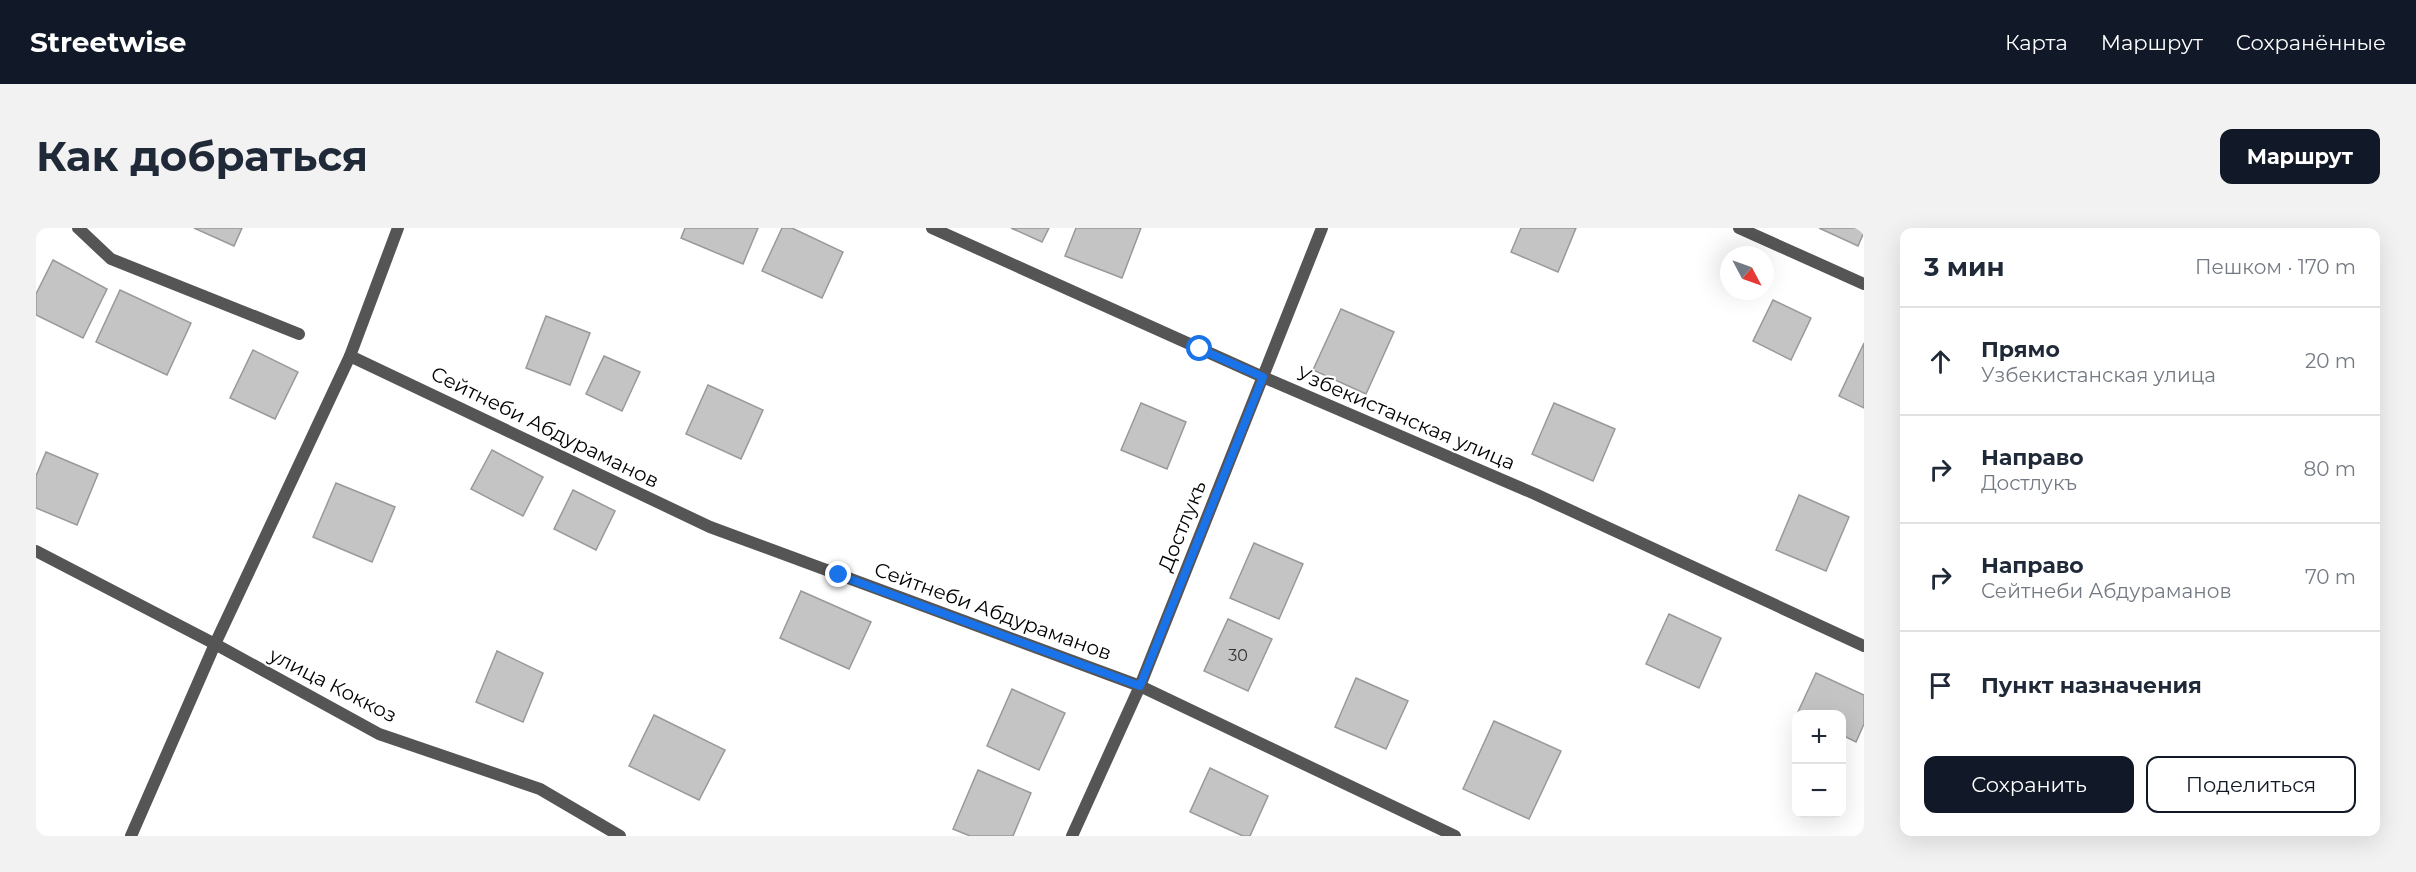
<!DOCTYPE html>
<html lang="ru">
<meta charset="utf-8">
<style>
:root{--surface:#fff;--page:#f2f2f3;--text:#1f2937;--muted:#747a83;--line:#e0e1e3;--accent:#111827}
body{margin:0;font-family:Montserrat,sans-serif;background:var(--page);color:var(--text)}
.controls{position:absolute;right:18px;bottom:18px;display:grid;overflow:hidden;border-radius:12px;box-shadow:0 6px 24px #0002}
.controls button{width:54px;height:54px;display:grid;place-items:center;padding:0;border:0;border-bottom:2px solid var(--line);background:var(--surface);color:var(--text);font:30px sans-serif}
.compass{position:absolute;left:1684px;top:18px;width:54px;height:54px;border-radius:50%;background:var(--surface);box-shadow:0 6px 24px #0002;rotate:131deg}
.stop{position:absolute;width:18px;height:18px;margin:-14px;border:4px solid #1a73e8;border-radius:50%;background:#fff}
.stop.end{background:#1a73e8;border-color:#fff;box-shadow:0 2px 6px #0008}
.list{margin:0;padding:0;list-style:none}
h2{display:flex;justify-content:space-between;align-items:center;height:78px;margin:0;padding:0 24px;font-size:26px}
h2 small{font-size:20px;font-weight:400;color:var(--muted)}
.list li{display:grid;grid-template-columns:39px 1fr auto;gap:18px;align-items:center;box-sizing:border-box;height:108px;padding:0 24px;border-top:2px solid var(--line)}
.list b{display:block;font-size:22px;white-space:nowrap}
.list p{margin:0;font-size:20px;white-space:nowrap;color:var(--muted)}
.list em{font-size:20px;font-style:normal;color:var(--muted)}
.actions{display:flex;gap:12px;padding:18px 24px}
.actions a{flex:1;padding:14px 0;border:2px solid var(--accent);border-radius:12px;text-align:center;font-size:21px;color:var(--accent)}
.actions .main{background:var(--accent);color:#fff}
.icon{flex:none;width:33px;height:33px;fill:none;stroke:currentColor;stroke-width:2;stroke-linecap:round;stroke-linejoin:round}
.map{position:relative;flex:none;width:1828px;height:608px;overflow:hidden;border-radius:12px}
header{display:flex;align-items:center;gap:36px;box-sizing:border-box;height:84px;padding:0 30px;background:var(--accent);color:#fff}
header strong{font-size:28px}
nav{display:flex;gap:33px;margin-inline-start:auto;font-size:21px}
.intro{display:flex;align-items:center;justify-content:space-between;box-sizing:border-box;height:144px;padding:0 36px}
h1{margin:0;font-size:42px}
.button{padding:15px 27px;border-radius:12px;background:var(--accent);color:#fff;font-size:21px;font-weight:700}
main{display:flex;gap:36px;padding:0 36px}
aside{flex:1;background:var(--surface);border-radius:12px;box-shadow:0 6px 24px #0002}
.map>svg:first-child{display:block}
.building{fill:#c4c4c4;stroke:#999;stroke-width:1.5}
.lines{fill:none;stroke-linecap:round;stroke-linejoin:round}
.lane{stroke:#555;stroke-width:12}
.street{stroke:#555;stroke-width:12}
.route{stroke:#1a73e8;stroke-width:8}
.labels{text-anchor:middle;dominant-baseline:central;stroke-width:4.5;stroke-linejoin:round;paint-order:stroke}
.number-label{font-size:16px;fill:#313131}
.street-label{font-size:20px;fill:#000;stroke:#fff}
</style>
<header>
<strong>Streetwise</strong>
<nav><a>Карта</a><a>Маршрут</a><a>Сохранённые</a></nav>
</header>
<div class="intro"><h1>Как добраться</h1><a class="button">Маршрут</a></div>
<main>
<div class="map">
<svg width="1828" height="608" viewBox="0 0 1828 608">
<rect width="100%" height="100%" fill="#fff"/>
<g class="building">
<path d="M158,0H206L198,18Z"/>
<path d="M649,0H722L707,36L645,10Z"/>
<path d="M746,0H756L807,24L786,70L726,43Z"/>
<path d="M975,0H1013L1006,14Z"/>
<path d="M1040,0H1105L1086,50L1029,28Z"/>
<path d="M1485,0H1540L1522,44L1475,24Z"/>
<path d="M1783,0H1828V4L1822,18Z"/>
<path d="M17,32L71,61L47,110L0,87V66Z"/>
<path d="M84,62L155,95L131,147L60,114Z"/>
<path d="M1737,72L1775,90L1755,132L1717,113Z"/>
<path d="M1305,81L1358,104L1330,166L1277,142Z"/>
<path d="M510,88L554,105L534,157L490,140Z"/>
<path d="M1828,115V180L1803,168Z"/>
<path d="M217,122L262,144L239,191L194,170Z"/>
<path d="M568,128L604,144L586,183L550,166Z"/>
<path d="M672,157L727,182L705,231L650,206Z"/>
<path d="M1105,175L1150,194L1131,241L1085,222Z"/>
<path d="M1518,175L1579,201L1557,253L1496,226Z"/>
<path d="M456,222L507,249L487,288L435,261Z"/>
<path d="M10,224L62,246L41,297L0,280V248Z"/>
<path d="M300,255L359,279L336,334L277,309Z"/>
<path d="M537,262L579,283L560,322L518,301Z"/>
<path d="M1763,267L1813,289L1790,343L1740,322Z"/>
<path d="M1218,315L1267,336L1243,391L1194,370Z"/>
<path d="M765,363L835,394L813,441L744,410Z"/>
<path d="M1633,386L1685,410L1663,460L1610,436Z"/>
<path d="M1192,391L1236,411L1212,463L1168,443Z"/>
<path d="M461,423L507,445L487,494L440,474Z"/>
<path d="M1780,445L1828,467V496L1820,514L1806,507V487L1761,486Z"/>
<path d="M1320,450L1372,473L1350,521L1299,499Z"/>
<path d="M976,461L1029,485L1003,542L951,518Z"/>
<path d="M618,487L689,522L663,572L593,538Z"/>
<path d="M1458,493L1525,523L1493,591L1427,561Z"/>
<path d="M1174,540L1232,568L1214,608H1207L1154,584Z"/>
<path d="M942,542L995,565L977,608H934L917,601Z"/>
</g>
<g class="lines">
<path class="lane" d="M95,608L179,416L314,128L362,0"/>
<g class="street">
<path d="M42,0L75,31L263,106"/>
<path d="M896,0L1227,149L1499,266L1828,418"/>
<path d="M1703,0L1828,56"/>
<path d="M314,128L674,299L1104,458L1419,608"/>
<path d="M0,323L179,416L343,506L504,561L584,608"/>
<path d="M1036,608L1104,458L1286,0"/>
</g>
</g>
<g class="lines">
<path class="route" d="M803,347L1104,458L1227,149L1164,121"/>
</g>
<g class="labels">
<g class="number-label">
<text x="1202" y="427">30</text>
</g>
<g class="street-label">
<text transform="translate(1370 190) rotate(23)">Узбекистанская улица</text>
<text transform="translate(509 199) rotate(26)">Сейтнеби Абдураманов</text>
<text transform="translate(1146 298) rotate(-68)">Достлукъ</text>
<text transform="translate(957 383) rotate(20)">Сейтнеби Абдураманов</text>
<text transform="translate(297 457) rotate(27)">улица Коккоз</text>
</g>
</g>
</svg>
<div class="controls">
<button>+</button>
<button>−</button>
</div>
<svg class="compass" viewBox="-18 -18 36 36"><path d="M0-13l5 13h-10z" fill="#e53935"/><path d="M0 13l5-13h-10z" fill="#747a83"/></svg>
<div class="stop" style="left:1164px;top:121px"></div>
<div class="stop end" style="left:803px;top:347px"></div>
</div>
<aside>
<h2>3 мин<small>Пешком · 170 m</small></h2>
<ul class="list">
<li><svg class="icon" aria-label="ahead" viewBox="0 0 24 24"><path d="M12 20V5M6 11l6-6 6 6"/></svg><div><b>Прямо</b><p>Узбекистанская улица</p></div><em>20 m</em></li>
<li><svg class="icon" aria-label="right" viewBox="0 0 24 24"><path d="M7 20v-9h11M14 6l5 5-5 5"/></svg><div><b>Направо</b><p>Достлукъ</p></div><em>80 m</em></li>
<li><svg class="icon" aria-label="right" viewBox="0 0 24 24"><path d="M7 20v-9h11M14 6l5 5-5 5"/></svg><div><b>Направо</b><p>Сейтнеби Абдураманов</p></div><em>70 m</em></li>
<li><svg class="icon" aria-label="arrive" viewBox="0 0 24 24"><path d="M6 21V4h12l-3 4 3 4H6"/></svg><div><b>Пункт назначения</b></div></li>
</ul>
<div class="actions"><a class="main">Сохранить</a><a>Поделиться</a></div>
</aside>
</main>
